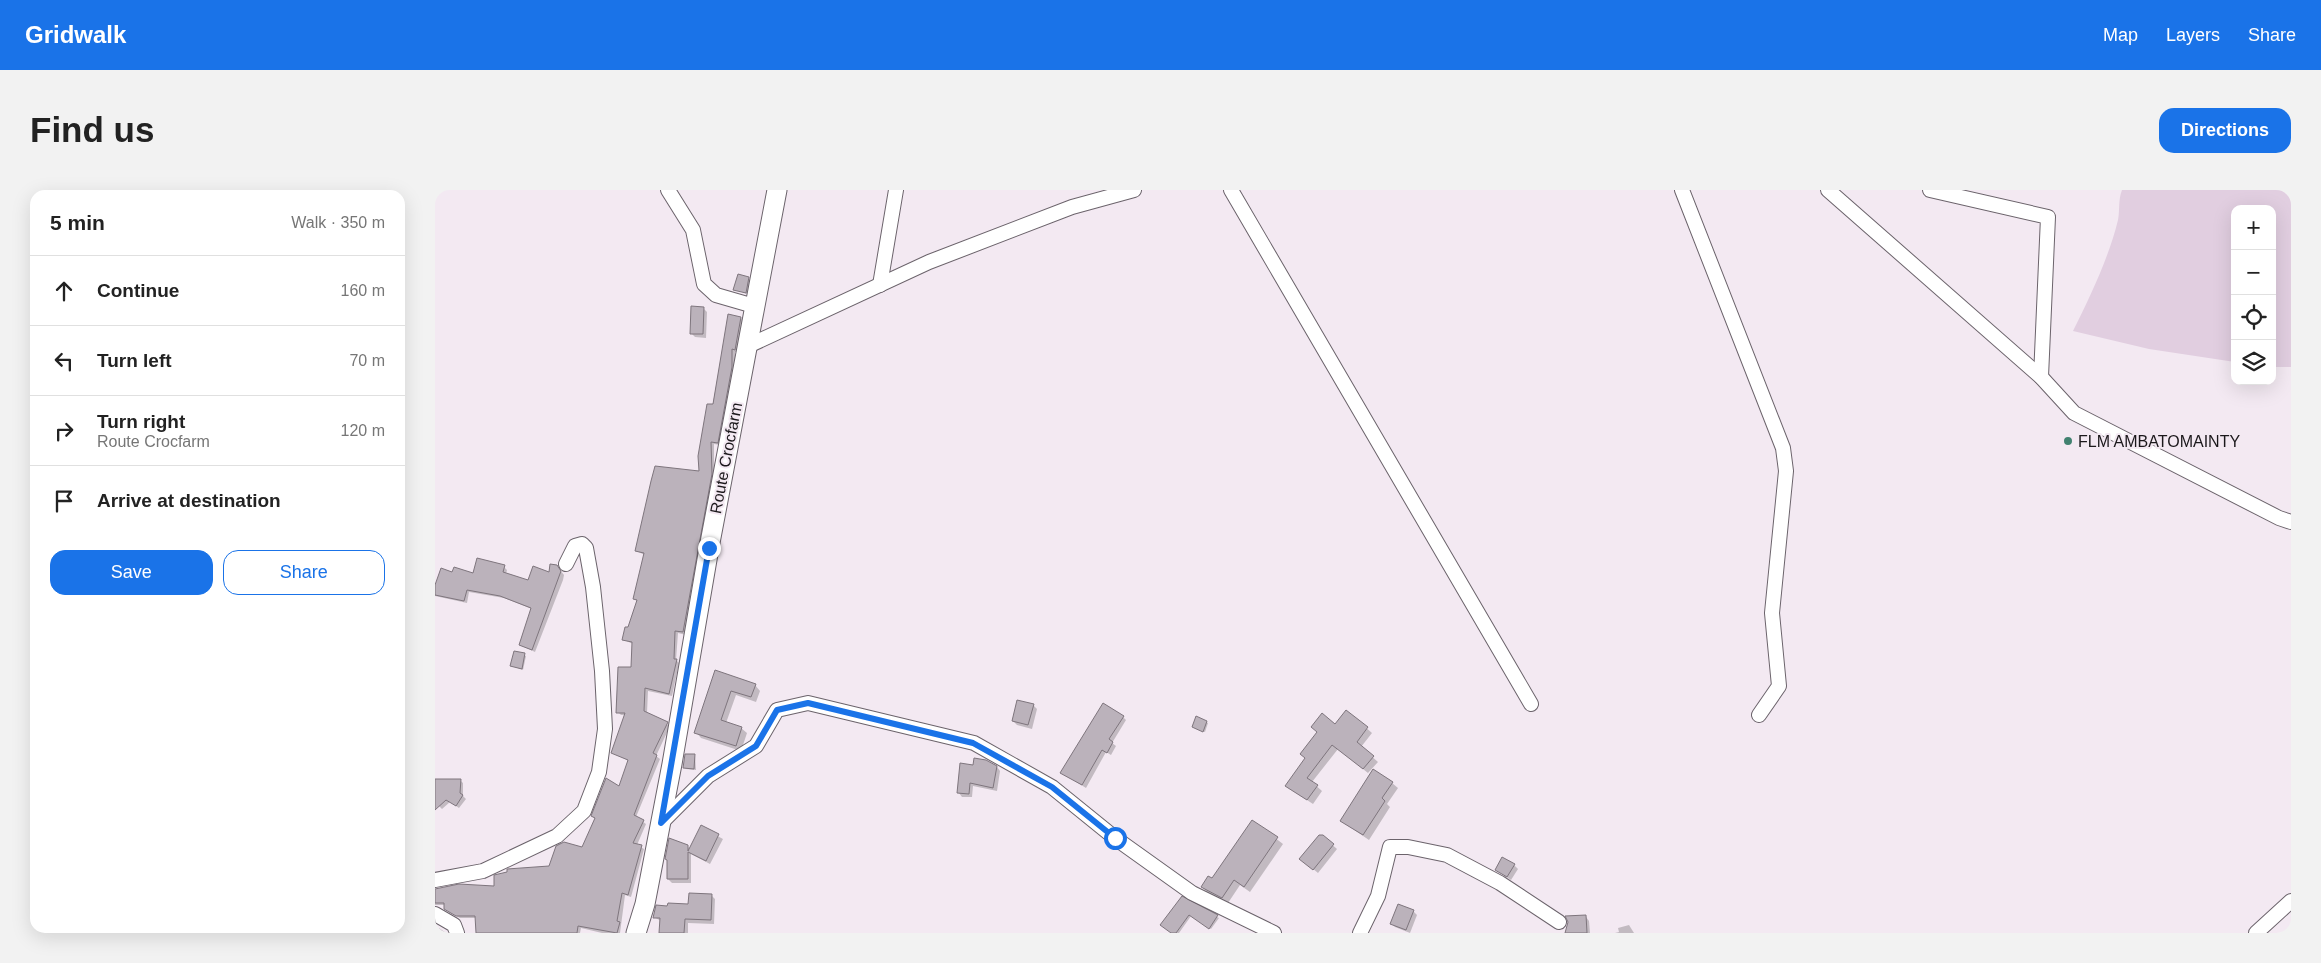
<!DOCTYPE html>
<meta charset="utf-8">
<style>
:root{--surface:#fff;--page:#f2f2f2;--text:#222;--muted:#767676;--line:#e0e0e0;--accent:#1a73e8}
body{margin:0;font-family:Arial,sans-serif;background:var(--page);color:var(--text)}
.controls{position:absolute;right:15px;top:15px;display:grid;overflow:hidden;border-radius:10px;box-shadow:0 5px 20px #0002}
.controls button{width:45px;height:45px;display:grid;place-items:center;padding:0;border:0;border-bottom:1px solid var(--line);background:var(--surface);color:var(--text);font:25px sans-serif}
.stop{position:absolute;width:15px;height:15px;margin:-11px;border:4px solid #1a73e8;border-radius:50%;background:#fff}
.stop.end{background:#1a73e8;border-color:#fff;box-shadow:0 1px 5px #0008}
.list{margin:0;padding:0;list-style:none}
h2{display:flex;justify-content:space-between;align-items:center;height:65px;margin:0;padding:0 20px;font-size:21px}
h2 small{font-size:16px;font-weight:400;color:var(--muted)}
.list li{display:grid;grid-template-columns:32px 1fr auto;gap:15px;align-items:center;box-sizing:border-box;height:70px;padding:0 20px;border-top:1px solid var(--line)}
.list b{display:block;font-size:19px;white-space:nowrap}
.list p{margin:0;font-size:16px;white-space:nowrap;color:var(--muted)}
.list em{font-size:16px;font-style:normal;color:var(--muted)}
.actions{display:flex;gap:10px;padding:15px 20px}
.actions a{flex:1;padding:11px 0;border:1px solid var(--accent);border-radius:15px;text-align:center;font-size:18px;color:var(--accent)}
.actions .main{background:var(--accent);color:#fff}
.icon{flex:none;width:28px;height:28px;fill:none;stroke:currentColor;stroke-width:2;stroke-linecap:round;stroke-linejoin:round}
.map{position:relative;flex:none;width:1856px;height:743px;overflow:hidden;border-radius:15px}
header{display:flex;align-items:center;gap:30px;box-sizing:border-box;height:70px;padding:0 25px;background:var(--accent);color:#fff}
header strong{font-size:24px}
nav{display:flex;gap:28px;margin-inline-start:auto;font-size:18px}
.intro{display:flex;align-items:center;justify-content:space-between;box-sizing:border-box;height:120px;padding:0 30px}
h1{margin:0;font-size:35px}
.button{padding:12px 22px;border-radius:15px;background:var(--accent);color:#fff;font-size:18px;font-weight:700}
main{display:flex;gap:30px;padding:0 30px}
aside{flex:1;background:var(--surface);border-radius:15px;box-shadow:0 5px 20px #0002}
.map>svg:first-child{display:block}
.green{fill:#e1cee0}
.shadow{fill:#0003}
.building{fill:#bbb2bb;stroke:#7e757d}
.lines{fill:none;stroke-linecap:round;stroke-linejoin:round}
.street-casing{stroke:#6b636b;stroke-width:16}
.secondary-casing{stroke:#6b636b;stroke-width:21}
.street{stroke:#fff;stroke-width:14}
.secondary{stroke:#fff;stroke-width:19}
.route{stroke:#1a73e8;stroke-width:6}
.poi-dot{fill:#418170;stroke:#f3e9f2;stroke-width:2}
.labels{text-anchor:middle;dominant-baseline:central;stroke-width:4;stroke-linejoin:round;paint-order:stroke}
.poi-label{font-size:16px;fill:#1b181b;stroke:#f3e9f2;text-anchor:start}
.street-label{font-size:16px;fill:#1b181b;stroke:#f3e9f2}
</style>
<header>
<strong>Gridwalk</strong>
<nav><a>Map</a><a>Layers</a><a>Share</a></nav>
</header>
<div class="intro"><h1>Find us</h1><a class="button">Directions</a></div>
<main>
<aside>
<h2>5 min<small>Walk · 350 m</small></h2>
<ul class="list">
<li><svg class="icon" aria-label="ahead" viewBox="0 0 24 24"><path d="M12 20V5M6 11l6-6 6 6"/></svg><div><b>Continue</b></div><em>160 m</em></li>
<li><svg class="icon" aria-label="left" viewBox="0 0 24 24"><path d="M17 20v-9H6M10 6l-5 5 5 5"/></svg><div><b>Turn left</b></div><em>70 m</em></li>
<li><svg class="icon" aria-label="right" viewBox="0 0 24 24"><path d="M7 20v-9h11M14 6l5 5-5 5"/></svg><div><b>Turn right</b><p>Route Crocfarm</p></div><em>120 m</em></li>
<li><svg class="icon" aria-label="arrive" viewBox="0 0 24 24"><path d="M6 21V4h12l-3 4 3 4H6"/></svg><div><b>Arrive at destination</b></div></li>
</ul>
<div class="actions"><a class="main">Save</a><a>Share</a></div>
</aside>
<div class="map">
<svg width="1856" height="743" viewBox="0 0 1856 743">
<rect width="100%" height="100%" fill="#f3e9f2"/>
<path class="green" d="M1687,0H1856V177H1837V19H1800V172L1714,159L1638,141C1655,107 1674,67 1683,30C1685,20 1683,10 1687,0Z"/>
<g class="shadow">
<path d="M313,88L315,90L312,104L300,99Z"/>
<path d="M268,118L272,122L271,148L260,147L256,143Z"/>
<path d="M294,126L306,128L309,131L303,162H300V180L285,255L279,254V288L251,445L243,443L241,470L244,473L237,506L213,501L212,523L235,536L221,566L225,569L201,627L211,634L202,655L209,659L196,707L190,705L185,743H167L146,738L145,743H42V728H25L14,722L11,715H0V700L60,697L115,677L147,658L161,629L157,626L184,598L194,571L177,562L191,525H186L183,522L197,479L198,454L189,450L202,411L200,408L210,365L201,361L265,283Z"/>
<path d="M122,376L129,385L128,390L100,462L85,455L97,419L69,408L34,402L32,413L0,406V398L18,384L39,385L69,377L72,380L71,384L93,391L115,384Z"/>
<path d="M80,462L91,466L88,480L77,476Z"/>
<path d="M281,482L320,495L325,501L321,512L301,505L291,533L306,538L312,543L306,561L266,548L261,542Z"/>
<path d="M598,515L602,519L597,539L582,535L578,531Z"/>
<path d="M912,521L937,543L926,557L943,572L933,583L903,559L877,592L887,601L878,614L851,596Z"/>
<path d="M688,527L691,530L677,553L681,556L676,565L671,562L651,598L627,583Z"/>
<path d="M771,532L773,533L770,542L758,537Z"/>
<path d="M260,566L261,580L251,579L249,577Z"/>
<path d="M539,577H562L565,581L562,601L538,596L537,607H527L524,603Z"/>
<path d="M0,590H25L28,593V606L31,609L24,618L15,612L7,619L0,612Z"/>
<path d="M957,593L963,598L952,614L955,617L934,650L906,631Z"/>
<path d="M818,631L848,654L815,702L805,695L793,713L773,703L767,697L777,690Z"/>
<path d="M266,637L288,649L275,674L256,664V693H237L233,689L252,656L255,659Z"/>
<path d="M886,645L902,659L883,683L866,669Z"/>
<path d="M1079,675L1083,679L1076,690L1061,680Z"/>
<path d="M277,706L280,709L279,734L253,733V743H225L226,731L219,727L234,717L255,715Z"/>
<path d="M747,708L784,728L776,739L756,726L744,743H737Z"/>
<path d="M978,721L982,725L975,743L960,737L956,733Z"/>
<path d="M1151,727L1154,731L1155,743H1135Z"/>
<path d="M1194,735L1199,743H1180L1184,742L1183,738Z"/>
<path d="M0,738H4L11,743H0Z"/>
</g>
<g class="building">
<path d="M303,84L314,87L311,103L298,100Z"/>
<path d="M256,116L269,117L268,144H255Z"/>
<path d="M293,124L306,127L300,160L297,159V177L283,253L276,252L277,284L248,442L240,441L239,469H242L234,504L210,498L209,521L233,532L218,563L222,565L199,625L209,630L198,653L207,655L193,705L187,703L182,731L185,732L182,743L143,736L142,743H41L40,726H21L9,719V713H0V699L24,694L59,696V685L72,682V679L114,676L121,656L129,652L147,657L160,628L156,626L171,588L184,596L193,570L176,563L190,523H181L183,477H196L197,452L187,450L190,437H193L202,410L198,409L209,363L200,361L216,291L220,276L264,281L263,266L272,214H278Z"/>
<path d="M42,368L70,375L68,382L93,390L98,376L114,382L115,374L122,375L126,381L97,460L84,455L96,418L65,406L32,400L29,411L0,405V395L6,378L17,382L19,377L38,383Z"/>
<path d="M79,461L90,463L87,479L75,476Z"/>
<path d="M280,480L321,494L316,507L296,501L286,530L307,537L301,556L259,543Z"/>
<path d="M582,510L599,514L593,535L577,531Z"/>
<path d="M668,513L689,526L674,549L678,552L672,563L667,560L647,595L625,583Z"/>
<path d="M911,520L933,537L922,552L939,566L928,579L897,555L872,588L883,595L872,610L850,596L870,568L865,564L882,542L876,537L887,523L900,534Z"/>
<path d="M761,526L772,531L768,542L757,537Z"/>
<path d="M250,564H260L259,579L248,578Z"/>
<path d="M539,568L551,570L562,576L558,598L535,593L534,604L522,603L525,573L538,575Z"/>
<path d="M938,579L958,592L947,608L950,611L928,645L905,631Z"/>
<path d="M0,589H26L25,603L28,605L21,616L11,610L0,620Z"/>
<path d="M817,630L843,647L809,697L799,690L787,708L766,697L773,686L777,688Z"/>
<path d="M266,635L284,644L271,671L253,662V689H232V670L230,669L234,648L253,655V661Z"/>
<path d="M884,645H888L899,654L878,680L864,669Z"/>
<path d="M1067,667L1080,674L1072,687L1060,680Z"/>
<path d="M254,703L277,704L276,730L250,729L249,743H224L225,728H218L221,715L232,716L233,713L253,714Z"/>
<path d="M747,706L783,725L774,739L754,725L741,743H736L725,735Z"/>
<path d="M963,714L979,720L971,740L955,734Z"/>
<path d="M1151,725L1152,743H1130L1133,732L1130,726Z"/>
</g>
<g class="lines">
<defs>
<g id="street">
<path d="M233,0L258,40L269,94L281,105L319,116"/>
<path d="M796,0L1096,514"/>
<path d="M1247,0L1348,258L1351,281L1337,423L1344,496L1324,525"/>
<path d="M1393,0L1606,187L1639,223L1844,328L1856,332"/>
<path d="M1495,0L1613,27L1606,187"/>
<path d="M445,95L461,0"/>
<path d="M313,156L494,72L637,17L699,0"/>
<path d="M226,633L273,586L321,556L342,520L373,513L539,553L617,597L680,648L757,703L839,743"/>
<path d="M0,690L48,681L122,646L149,621L164,582L170,539L167,481L158,397L151,358L147,354L140,356L131,374"/>
<path d="M0,724L19,735L22,743"/>
<path d="M925,743L943,706L955,657H973L1012,665L1065,693L1124,732"/>
<path d="M1821,743L1856,711"/>
</g>
<path id="secondary" d="M201,743L210,714L237,574L274,358L342,0"/>
</defs>
<use href="#street" class="street-casing"/>
<use href="#secondary" class="secondary-casing"/>
<use href="#street" class="street"/>
<use href="#secondary" class="secondary"/>
</g>
<g class="lines">
<path class="route" d="M274,358L226,633L273,586L321,556L342,520L373,513L538,553L617,597L680,648"/>
</g>
<circle class="poi-dot" cx="1633" cy="251" r="5"/>
<g class="labels">
<g class="poi-label">
<text x="1643" y="251">FLM AMBATOMAINTY</text>
</g>
<g class="street-label">
<text transform="translate(291 268) rotate(-79)">Route Crocfarm</text>
</g>
</g>
</svg>
<div class="controls">
<button>+</button>
<button>−</button>
<button><svg class="icon" aria-label="locate" viewBox="0 0 24 24"><circle cx="12" cy="12" r="6"/><path d="M12 2v4M12 18v4M2 12h4M18 12h4"/></svg></button>
<button><svg class="icon" aria-label="layers" viewBox="0 0 24 24"><path d="M12 4l9 5-9 5-9-5zM3 14l9 5 9-5"/></svg></button>
</div>
<div class="stop" style="left:680px;top:648px"></div>
<div class="stop end" style="left:274px;top:358px"></div>
</div>
</main>
